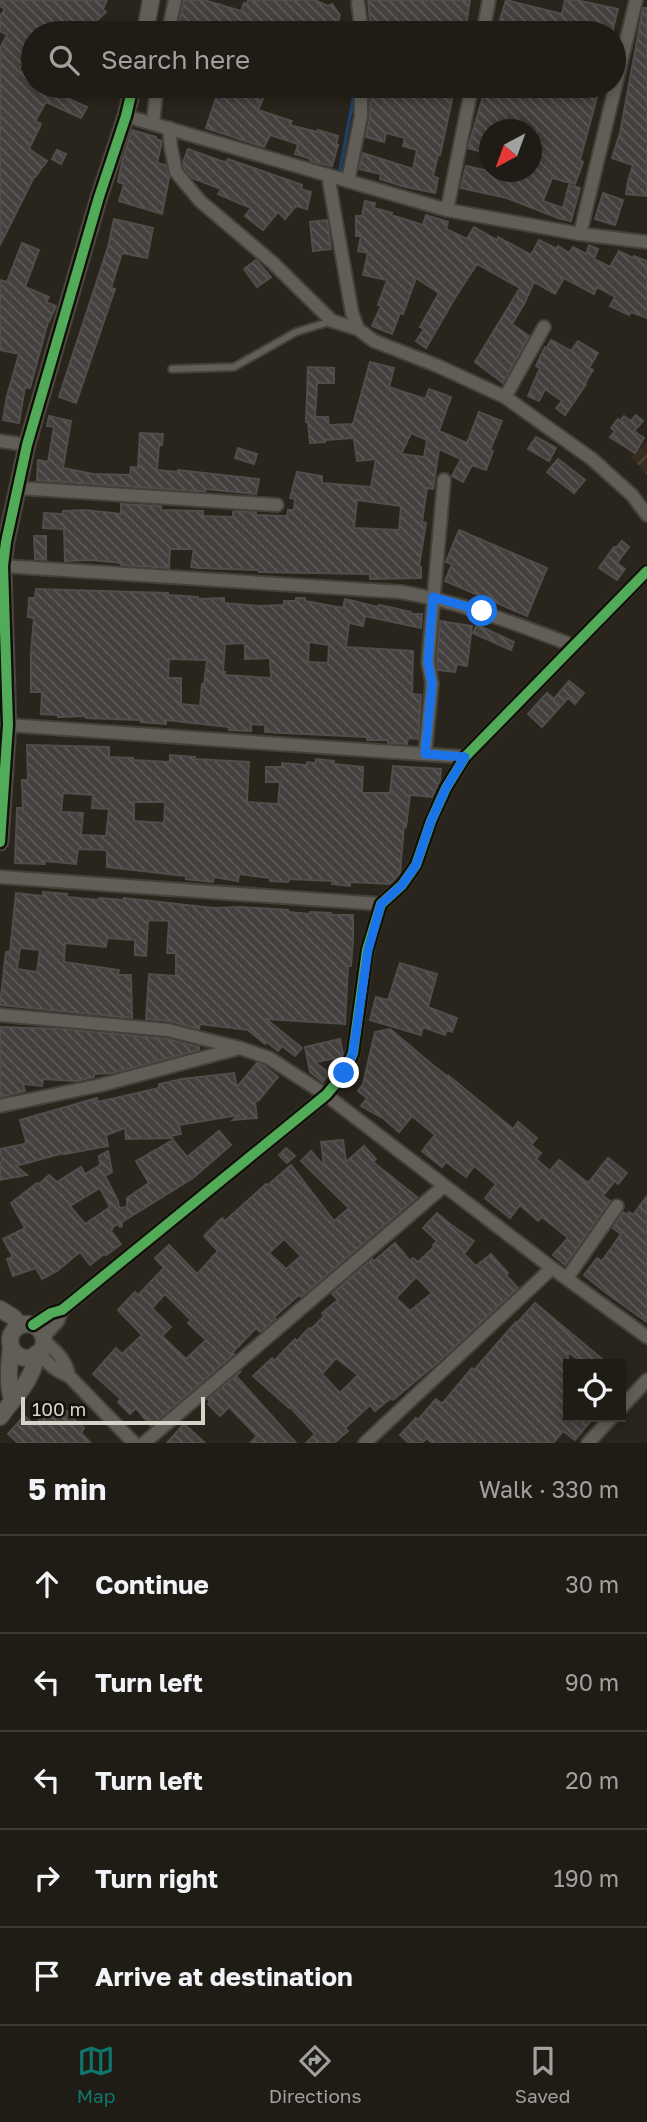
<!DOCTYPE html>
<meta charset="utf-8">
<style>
:root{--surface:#1f1c15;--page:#27251e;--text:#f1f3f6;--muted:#a1a1a0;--line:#3c3a34;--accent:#0f766e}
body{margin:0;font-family:"Golos Text",sans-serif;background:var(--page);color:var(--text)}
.controls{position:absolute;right:21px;bottom:21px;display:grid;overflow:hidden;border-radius:0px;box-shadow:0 4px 10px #0003}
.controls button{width:63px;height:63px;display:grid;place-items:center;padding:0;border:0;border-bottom:2px solid var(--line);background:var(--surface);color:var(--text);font:35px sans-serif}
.compass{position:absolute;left:479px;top:119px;width:63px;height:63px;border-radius:50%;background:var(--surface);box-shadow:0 4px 10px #0003;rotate:221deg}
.scale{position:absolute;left:21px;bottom:18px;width:184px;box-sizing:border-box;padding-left:7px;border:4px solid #d7d3c9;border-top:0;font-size:19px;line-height:24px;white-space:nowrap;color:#d7d3c9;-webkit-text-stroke:5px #131009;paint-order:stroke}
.stop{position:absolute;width:21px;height:21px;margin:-16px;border:5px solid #1a73e8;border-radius:50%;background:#fff}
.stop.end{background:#1a73e8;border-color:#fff;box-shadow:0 2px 7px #0008}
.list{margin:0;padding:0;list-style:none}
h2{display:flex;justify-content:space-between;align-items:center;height:91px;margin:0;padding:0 28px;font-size:30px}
h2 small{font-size:23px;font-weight:400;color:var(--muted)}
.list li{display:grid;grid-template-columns:46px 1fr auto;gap:21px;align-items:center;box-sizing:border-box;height:98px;padding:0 28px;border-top:2px solid var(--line)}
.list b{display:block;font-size:26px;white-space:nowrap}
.list em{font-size:23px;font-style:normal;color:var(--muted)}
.icon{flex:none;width:38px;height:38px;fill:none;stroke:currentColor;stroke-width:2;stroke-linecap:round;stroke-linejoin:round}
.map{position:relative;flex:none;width:647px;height:1443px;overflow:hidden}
.search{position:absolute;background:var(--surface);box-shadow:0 4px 10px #0003;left:21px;right:21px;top:21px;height:77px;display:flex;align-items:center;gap:18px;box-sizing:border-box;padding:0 24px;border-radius:38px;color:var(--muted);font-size:26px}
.sheet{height:581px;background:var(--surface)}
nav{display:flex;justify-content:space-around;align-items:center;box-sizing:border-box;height:98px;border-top:2px solid var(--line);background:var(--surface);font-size:19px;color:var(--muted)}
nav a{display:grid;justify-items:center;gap:4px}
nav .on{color:var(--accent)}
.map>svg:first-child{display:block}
.industrial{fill:url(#industrial-furrows)}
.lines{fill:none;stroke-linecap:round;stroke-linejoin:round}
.stream{stroke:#1f4064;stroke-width:3.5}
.building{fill:url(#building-back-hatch);stroke:#504d4b;stroke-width:2;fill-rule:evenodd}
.service-casing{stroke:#44413a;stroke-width:10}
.minor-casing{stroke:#44413a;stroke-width:16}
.tertiary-casing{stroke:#44413a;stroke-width:19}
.service{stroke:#615e57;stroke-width:6}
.minor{stroke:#615e57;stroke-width:12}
.tertiary{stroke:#615e57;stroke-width:16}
.cycleway-casing{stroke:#131009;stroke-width:15}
.cycleway{stroke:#51ab58;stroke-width:10}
.route{stroke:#1a73e8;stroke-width:9}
</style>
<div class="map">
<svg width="647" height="1443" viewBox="0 0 647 1443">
<defs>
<pattern id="industrial-furrows" width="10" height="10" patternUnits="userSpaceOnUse" patternTransform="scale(1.75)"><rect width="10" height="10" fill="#382b1f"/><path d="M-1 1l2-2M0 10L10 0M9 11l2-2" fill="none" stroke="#54493e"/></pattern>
<pattern id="building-back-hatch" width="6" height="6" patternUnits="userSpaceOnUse" patternTransform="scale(1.75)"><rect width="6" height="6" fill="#43403e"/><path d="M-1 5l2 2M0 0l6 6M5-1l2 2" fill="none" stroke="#5d5b59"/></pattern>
</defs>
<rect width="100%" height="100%" fill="#29251c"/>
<path class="industrial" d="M647,441V475L631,457Z"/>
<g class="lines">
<path class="stream" d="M340,170L355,89"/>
</g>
<g class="building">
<path d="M0,0H107L103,9L106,12L93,24L89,33H33V54L30,52L19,70L33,78V86H55L51,91L87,107L81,118L46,102L35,121L41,124L29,149L47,161L35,177H34L0,245V48L7,35L0,31V16L5,9L0,6Z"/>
<path d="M184,0H204L241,11L244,3L247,4L248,0H315L328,6L332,4L340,15L335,33H218L194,26L192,31L178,27Z"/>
<path d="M368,0H470L465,33H371Z"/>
<path d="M506,0L562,14L565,0H576L618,9L612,33H496Z"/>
<path d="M643,8H647V196L626,194L628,181L633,165L612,158L620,133Z"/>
<path d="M220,86H269L258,110L292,121L290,125L317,132L318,130L338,136L336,145H338L332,166L310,161L311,159L295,154L298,144L270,135L264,147L206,128Z"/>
<path d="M371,86H455L440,155H438L433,176L438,178L435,193L402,186L380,179L381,174L359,169L363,153L413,169L417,150L403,146L405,138L386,133L384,142L366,137L370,117Z"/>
<path d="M486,86H560L577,91L579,86H600L580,160L583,162L575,184L552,178L543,201L563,208L569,185L580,188L571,221L558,218L507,198L461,188L466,166L520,178L522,172H531V159L537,130H489V154L468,148Z"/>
<path d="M132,130L156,137V139L162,141L157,163L166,165L169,178L162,214L119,201L124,184L118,182L122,162Z"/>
<path d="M188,149L221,161L227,162L228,159L302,185L301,189L311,192L307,209L296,206L285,219L278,212L263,230L245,216L251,208L218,194L221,189L192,178L184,168L183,162Z"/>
<path d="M57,150L66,154L61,164L52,159Z"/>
<path d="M603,193L623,200L615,225L595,219Z"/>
<path d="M365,201L375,203L374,208L392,213L391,215L423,225L426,215L448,222L446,229L467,239L474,227L497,240L498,237L531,255L539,240L557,249L558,246L569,253L573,247L586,254L589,245L598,249L594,259L610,267L619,251L633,258L634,256L647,261V318L631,312L629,315L610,306L615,297L597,287L594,294L564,278L555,294L534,282L524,304L512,324L529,336L503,383L475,362L520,288L477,264L456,296L426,348L416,341L424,329L420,327L439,293L416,278L403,314L400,313L392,334L372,326L381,306L378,305L387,280L363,275L368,253L358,251L361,236H356V216H362Z"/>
<path d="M114,219L153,228L147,258L122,253L111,288L115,289L76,403L59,397L108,247Z"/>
<path d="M327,220L331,249L313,251L310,222Z"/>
<path d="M22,243L39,250L25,287L49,297L46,302L56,306L49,322H48L30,388L25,387L19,423L3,420L7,396L19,354L0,350V280L7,282Z"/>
<path d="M256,260L271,277L257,287L244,269Z"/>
<path d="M551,340L571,351L578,341L598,353L589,368L593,370L585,383L586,384L565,415L556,408L562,401L545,389L539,401L528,396L540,368L536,366L545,347L547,348Z"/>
<path d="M370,362L394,368L389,387L425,399L429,389L451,397L439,431L467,443L479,412L502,421L490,450L493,451L486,470L472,465L463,482L452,476L461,459L439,449L433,489L427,488L422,522L426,523L419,566L421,567V578L370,579V574L259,572L258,570L198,568L191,567L194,549H170L169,568L121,565V563L92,560L65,561L64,529L43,528L44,513L63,514V511L85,510L121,514V504L161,506V510L203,511V516L233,517V512L237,511L256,512V515L287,516L288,510H294L295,499L290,498L297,472L322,476V483L371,487L376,459L357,461L354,438L325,440V442L310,443L308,422H306L308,367L334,368V383H317L315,417H328L329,425L353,424ZM411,433L427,440L424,457L401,454ZM357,500L401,506L399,530L354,528Z"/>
<path d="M636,415L643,421L634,431L644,438L635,453L610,437L615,431L611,428L618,419L620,421L624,416L631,421Z"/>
<path d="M49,416L71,421L63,468L93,474L130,475L131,467L138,468L140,433L163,434L162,445H159L157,470L177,472L178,470L259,479L256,494L206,489L205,492L37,480L38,460L48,462L54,427L47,426Z"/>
<path d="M536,437L556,448L549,461L528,449Z"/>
<path d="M238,448L257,454L254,464L235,458Z"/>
<path d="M558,459L585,480L574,493L547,472Z"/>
<path d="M459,530L547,568L527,616L445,581L452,564L446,562Z"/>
<path d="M34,536H46V560L35,559Z"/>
<path d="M622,541L629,547L617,563L625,569L617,580L599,568L614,547L616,548Z"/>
<path d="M36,589L168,593V595L198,597V599L224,598V603L258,606L284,605V601H296V598H305V601L343,608L345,599L378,607L379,605L411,612L410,614H422L421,628L365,616L363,626L349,623L346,647L413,651L412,694L421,695L418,739L408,738L407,744L388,743V740H367V737L265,732V725L251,724V731L229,730V727L166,720V724L141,722V720L86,718V716L58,717V715L41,714L42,692H31V653L34,618L28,617L29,598H35ZM309,642L329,645L328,663L308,662ZM245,643V659L270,658L271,678L225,675V672H223L225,644ZM169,659L207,660L204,685L202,684L200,706L181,704V678H168Z"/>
<path d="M440,621L472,626L467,666L457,664L455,672L438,670L437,662Z"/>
<path d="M477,625L514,642L511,650L473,633Z"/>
<path d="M569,681L584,693L575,704L568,698L542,727L528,714L547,693L554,699Z"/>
<path d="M27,745L109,747V757L133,758V760L170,762V755L195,757V759L249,762L247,802L278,804L280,782H266V767H282V763L307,765V762L316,763V759L334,761V764L363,767L362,793H390L393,766L441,769L440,780L432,797L410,795L406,827L404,826L400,873L390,884L350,882V886L332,884L333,881L289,879L288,882L270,881V878L239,874L238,881L214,877L213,882L186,879V876L107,867V852L105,850L78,849L76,864L45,861V864L15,863L17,808H23L22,780H28ZM63,793L93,795L92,808L109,809L106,836L81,835L83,813L61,812ZM134,802H165L164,823L134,821Z"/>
<path d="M43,892L67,894V897L98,900L99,898L124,900V898L214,908L241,907L288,910V912L310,914V912L331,913V915H353V940L351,966H348L345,1024L266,1019L302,1048L295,1056L282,1046L278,1051L267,1042L265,1044L248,1030L200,1024L199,1029L170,1021L146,1019L149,974L176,976V953H167L169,921L148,920L146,956L135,955V940L107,938L106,947L65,943L64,962L119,970L118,975H131L132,1018L0,1005L6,952H10L16,893L43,896ZM20,948L40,950L37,972L17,969Z"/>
<path d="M400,963L437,974L428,1007L457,1018L452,1032L447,1030L445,1035L423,1027L421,1035L370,1020L376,997L388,1000Z"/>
<path d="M0,1027L63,1029L167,1039L199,1047V1050L113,1073L94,1074V1077L76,1081L43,1079L42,1086L23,1084L25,1091L0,1097Z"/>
<path d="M390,1029L434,1066L447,1076L448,1075L513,1129L518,1122L537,1138L531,1145L541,1153L536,1159L550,1171L559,1160L588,1183L608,1158L627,1173L618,1184L615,1181L603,1196L610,1201L565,1265L553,1255L567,1239V1237L542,1217L538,1221L520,1205L510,1218L485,1198L496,1184L474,1166L466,1177L446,1162L442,1167L422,1151L435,1135L412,1116L399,1132L383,1118L361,1106L367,1098L358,1091L363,1084L375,1032Z"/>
<path d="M340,1039L343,1054L342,1057L315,1062L329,1073L323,1082L310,1072L305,1047Z"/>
<path d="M257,1063L263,1065L278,1077L259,1100L255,1102L257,1118L233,1120L239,1115L179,1125L181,1134L170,1136L172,1138L126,1139L125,1128L106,1135L108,1146L65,1154L67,1152L16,1166L27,1175L0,1180V1162H2L0,1149L25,1144L26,1141L20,1120L97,1098L98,1102L159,1088V1084L182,1079L234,1073L237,1087Z"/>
<path d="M219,1131L231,1145L193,1178L122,1222V1226L120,1227L118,1224L113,1227L111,1231L121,1244L106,1255L104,1254L90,1265L80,1252L57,1271L42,1279L36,1268L13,1276L7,1259L13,1257L3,1239L25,1228L11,1203L37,1183L39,1184L49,1175L57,1182L81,1167L85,1174L100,1165L99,1156L108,1151L112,1172L105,1176L118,1201L119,1208L127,1207V1198L149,1183L136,1161L173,1140L187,1157ZM100,1188L110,1207L85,1224L70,1206Z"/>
<path d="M343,1140L346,1162L364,1146L376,1159L373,1162L417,1197L301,1297L299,1295L274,1317L276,1319L260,1332L256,1328L232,1353L234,1354L151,1426L136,1408L130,1414L118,1402L121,1399L93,1374L116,1348L122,1354L142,1335L118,1310L135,1292L138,1295L164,1268L155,1258L169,1245L197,1274L218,1251L204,1236L222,1218L225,1221L266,1184L268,1185L291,1165L334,1221L349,1208L301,1161L311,1151L324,1166L321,1142ZM284,1239L301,1256L286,1269L269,1253ZM165,1294L191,1320L188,1323L206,1340L186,1359L162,1336L171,1327L152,1308Z"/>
<path d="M286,1148L295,1156L287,1163L279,1155Z"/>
<path d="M647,1196V1322L609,1295L584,1275L597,1258L602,1261L621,1234L613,1228L623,1212L627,1215L629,1212L633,1215Z"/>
<path d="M437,1213L450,1224L474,1241L464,1254L476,1266L491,1254L508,1273L506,1275L518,1288L436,1364L393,1400L391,1398L375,1411L370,1405L345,1428L348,1431L334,1443H306L315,1434L290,1407L289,1408L253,1376L272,1358L274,1361L295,1339L297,1341L309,1328L311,1329L324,1316L322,1313L338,1300L332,1294L372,1259L374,1261L395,1243L410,1261L413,1258L418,1262L434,1247L433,1245L437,1241L423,1228ZM416,1277L432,1293L410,1311L396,1298ZM336,1358L358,1375L340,1393L322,1374Z"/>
<path d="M535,1303L608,1364H584L568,1352V1417H594L575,1440L563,1431L553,1443H432L427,1438L422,1443H409L400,1435L416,1418L418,1420L436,1399L442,1404L472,1368L474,1370L516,1322L517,1323Z"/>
<path d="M241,1371L236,1376L296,1443H250L257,1436L229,1407L220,1416L208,1404L210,1402L208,1399Z"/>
<path d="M59,1404L70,1414L69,1415L84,1428L81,1433L91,1443H18L8,1434L24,1416L35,1425L52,1405L56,1408Z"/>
<path d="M184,1424L205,1443H167Z"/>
</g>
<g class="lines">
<defs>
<path id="service" d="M172,369L234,367L296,332L332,321"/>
<g id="minor">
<path d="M358,3L362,33"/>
<path d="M168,33L175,0"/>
<path d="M483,33L489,0"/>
<path d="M126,116L447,210L580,234L647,242"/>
<path d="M153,123L157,86"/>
<path d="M169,128L171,148L176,172L200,201L272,262L332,321L358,329"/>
<path d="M328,175L352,313L358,329L374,341L438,366L505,397L592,459L632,495L647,515"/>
<path d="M348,181L361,116V86"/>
<path d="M447,210L472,86"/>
<path d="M580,234L636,0"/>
<path d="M505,397L544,327"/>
<path d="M0,441L27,445"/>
<path d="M18,488L277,505"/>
<path d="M3,566L401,592C461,602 516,624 572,645"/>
<path d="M8,725L465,757"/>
<path d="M425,754L432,684L428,662L444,480"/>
<path d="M0,877L381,904"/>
<path d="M0,1015L168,1030L240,1048L269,1058L326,1095L552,1268L647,1337"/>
<path d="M0,1106L101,1085L236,1049"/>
<path d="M567,1278L617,1206"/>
<path d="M33,1325L51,1313L62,1310L326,1095L344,1074L353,1053L367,950L381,904L402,885L416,865L431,821L446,788L465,757L647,571"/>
<path d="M43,1337L58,1321L62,1310"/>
<path d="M44,1341C56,1351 66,1360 69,1376"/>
<path d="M39,1352C47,1363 55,1371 69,1376L134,1443"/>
<path d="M621,1408L647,1380"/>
<path d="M144,1443L444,1186"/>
<path d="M365,1443L552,1268"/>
<path d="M588,1443L612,1417"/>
</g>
<g id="tertiary">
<path d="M145,33L151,0"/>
<path d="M0,842L8,725L3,566L6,542L27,445L99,197L126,116L133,86"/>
<path d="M0,1309L13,1317L20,1325"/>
<circle cx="27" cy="1341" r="17"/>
<path d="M11,1347C9,1366 7,1381 12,1400"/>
<path d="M0,1417C15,1396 34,1380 36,1354"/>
</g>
</defs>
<use href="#service" class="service-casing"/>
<use href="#minor" class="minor-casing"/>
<use href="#tertiary" class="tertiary-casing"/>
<use href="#service" class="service"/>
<use href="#minor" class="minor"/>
<use href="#tertiary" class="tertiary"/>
<defs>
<g id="cycleway">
<path d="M0,842L8,725L3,566L6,542L27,445L99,197L126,116L133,86"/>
<path d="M33,1325L51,1313L62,1310L326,1095L344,1074L353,1053L367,950L381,904L402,885L416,865L431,821L446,788L465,757L647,571"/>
</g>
</defs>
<use href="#cycleway" class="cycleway-casing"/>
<use href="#cycleway" class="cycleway"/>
</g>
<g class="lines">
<path class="route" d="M344,1073L353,1053L368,950L381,904L402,885L416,865L431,821L446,788L465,757L425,754L432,684L428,662L433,597L482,611"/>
</g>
</svg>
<div class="controls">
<button><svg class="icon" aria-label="locate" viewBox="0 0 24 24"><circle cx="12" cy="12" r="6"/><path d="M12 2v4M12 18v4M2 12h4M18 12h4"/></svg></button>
</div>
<svg class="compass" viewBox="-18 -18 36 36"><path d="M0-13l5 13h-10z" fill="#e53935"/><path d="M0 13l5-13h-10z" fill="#a1a1a0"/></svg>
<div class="scale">100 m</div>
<div class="stop" style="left:482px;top:611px"></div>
<div class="stop end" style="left:344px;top:1073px"></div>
<div class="search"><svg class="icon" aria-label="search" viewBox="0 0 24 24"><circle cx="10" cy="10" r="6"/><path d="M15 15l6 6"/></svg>Search here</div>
</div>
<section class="sheet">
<h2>5 min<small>Walk · 330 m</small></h2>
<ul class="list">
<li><svg class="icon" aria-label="ahead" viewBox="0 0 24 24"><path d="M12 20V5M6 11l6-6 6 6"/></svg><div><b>Continue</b></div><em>30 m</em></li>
<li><svg class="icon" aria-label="left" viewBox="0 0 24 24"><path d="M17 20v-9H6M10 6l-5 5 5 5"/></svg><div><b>Turn left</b></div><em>90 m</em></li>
<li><svg class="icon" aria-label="left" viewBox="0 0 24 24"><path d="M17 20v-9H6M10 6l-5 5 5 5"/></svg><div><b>Turn left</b></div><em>20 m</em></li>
<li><svg class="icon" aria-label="right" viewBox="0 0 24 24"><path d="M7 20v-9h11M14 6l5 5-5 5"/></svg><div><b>Turn right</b></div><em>190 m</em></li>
<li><svg class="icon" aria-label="arrive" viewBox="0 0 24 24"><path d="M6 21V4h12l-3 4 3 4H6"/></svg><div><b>Arrive at destination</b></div></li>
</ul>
</section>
<nav>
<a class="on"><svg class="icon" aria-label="map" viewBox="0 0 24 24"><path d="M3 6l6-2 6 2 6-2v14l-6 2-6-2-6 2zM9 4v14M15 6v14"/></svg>Map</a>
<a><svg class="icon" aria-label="directions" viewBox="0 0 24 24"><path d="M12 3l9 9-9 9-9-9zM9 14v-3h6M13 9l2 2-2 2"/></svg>Directions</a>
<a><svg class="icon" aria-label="saved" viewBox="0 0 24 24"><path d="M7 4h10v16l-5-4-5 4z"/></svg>Saved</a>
</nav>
